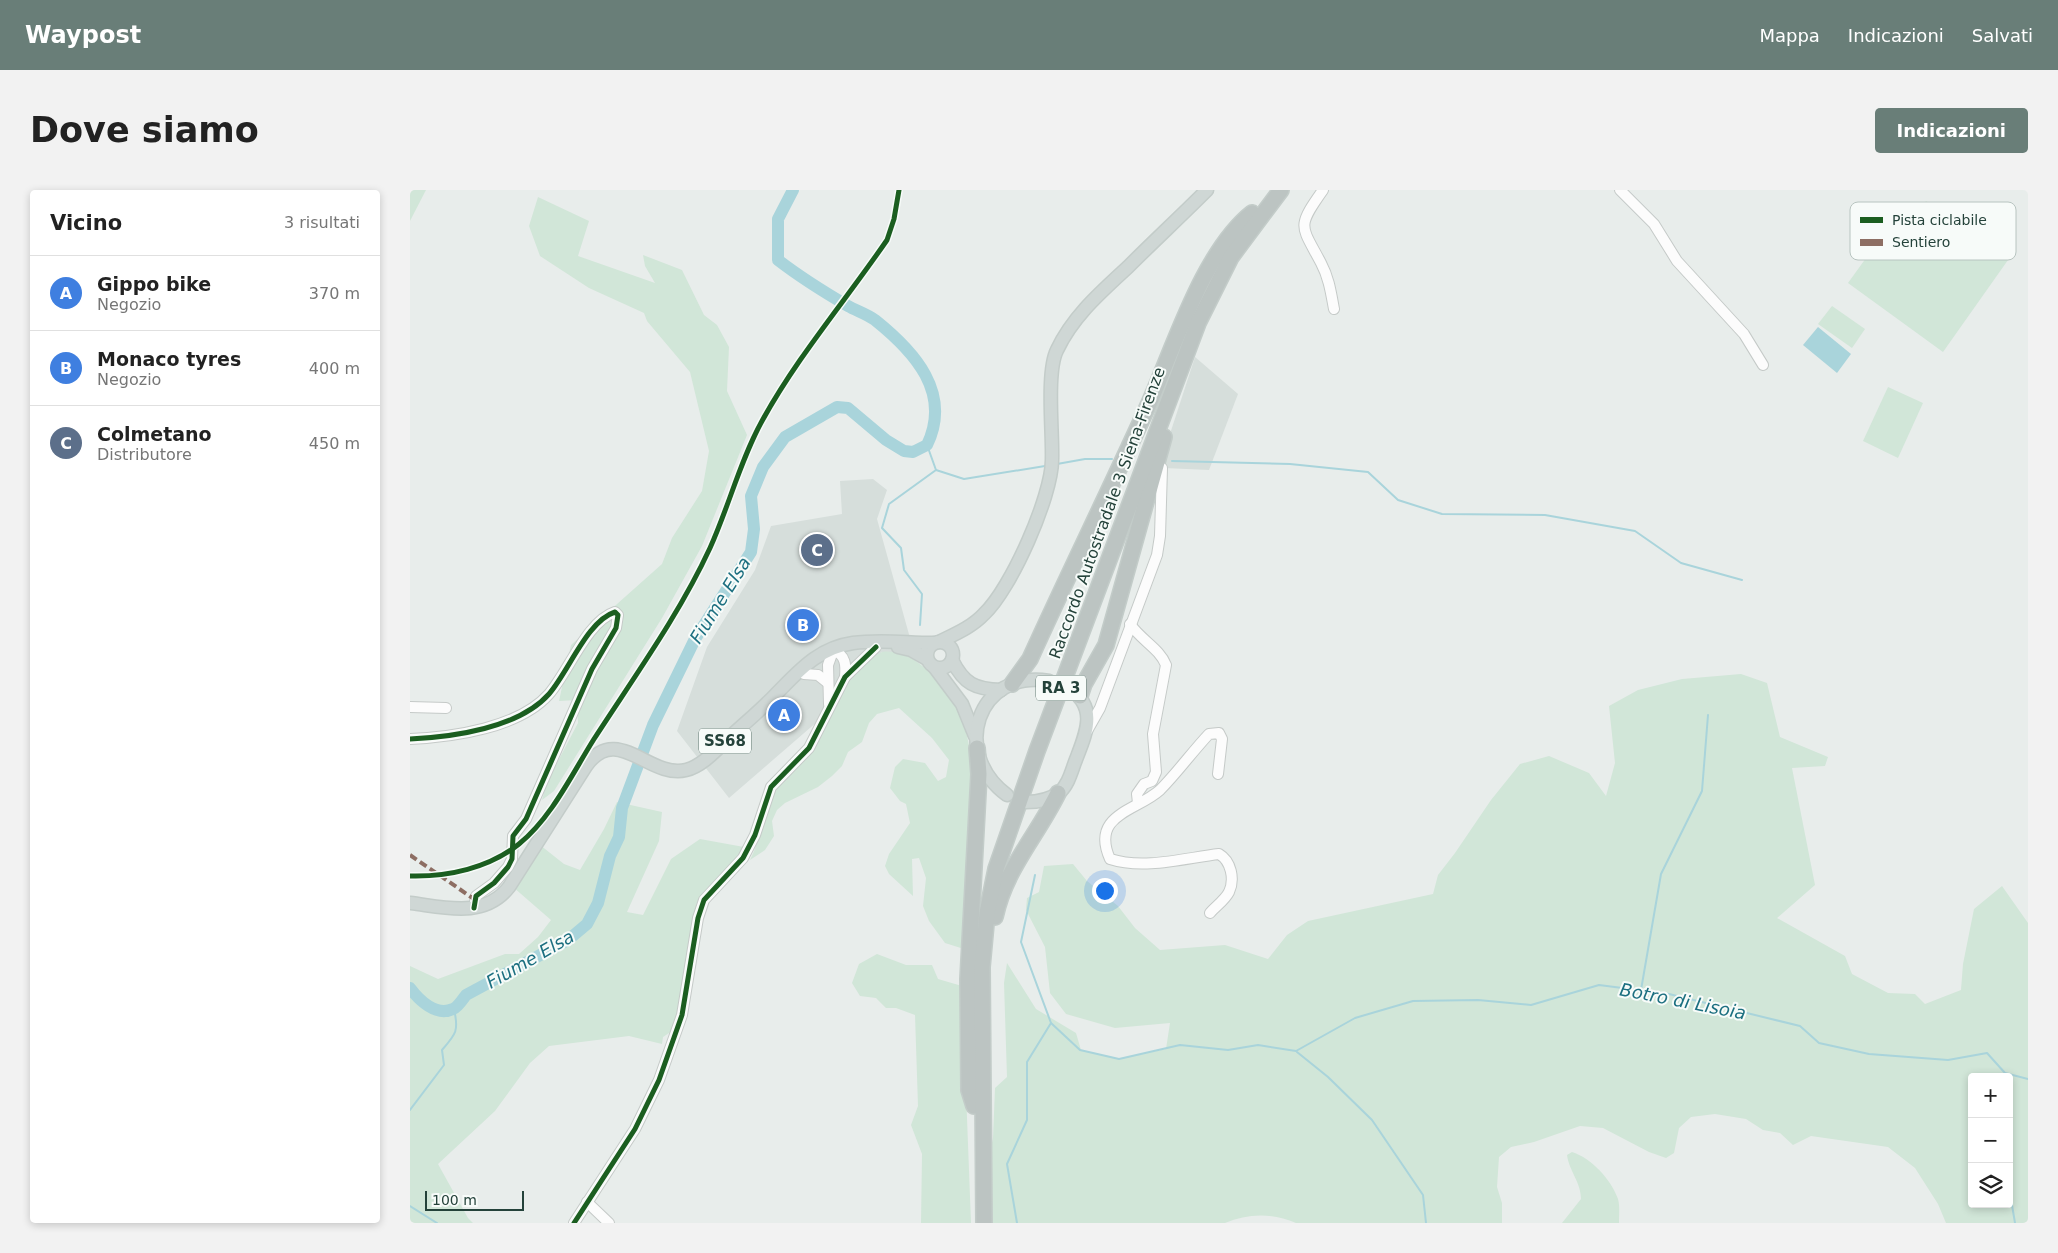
<!DOCTYPE html>
<html lang="it">
<meta charset="utf-8">
<style>
:root{--surface:#fff;--page:#f2f2f2;--text:#222;--muted:#767676;--line:#e0e0e0;--accent:#697e78}
body{margin:0;font-family:"DejaVu Sans",sans-serif;background:var(--page);color:var(--text)}
.controls{position:absolute;right:15px;bottom:15px;display:grid;overflow:hidden;border-radius:5px;box-shadow:0 2px 8px #0003}
.controls button{width:45px;height:45px;display:grid;place-items:center;padding:0;border:0;border-bottom:1px solid var(--line);background:var(--surface);color:var(--text);font:25px sans-serif}
.scale{position:absolute;left:15px;bottom:12px;width:99px;box-sizing:border-box;padding-left:5px;border:2px solid #24423a;border-top:0;font-size:14px;line-height:18px;white-space:nowrap;color:#24423a;-webkit-text-stroke:4px #f7fbf9;paint-order:stroke}
.you{position:absolute;left:694px;top:700px;width:18px;height:18px;margin:-12px;border:4px solid #fff;border-radius:50%;background:#1a73e8;box-shadow:0 0 0 8px #1a73e833}
.badge{display:grid;place-items:center;width:32px;height:32px;border-radius:50%;background:var(--accent);color:#fff;font-size:16px;font-weight:700}
.pin{position:absolute;translate:-50% -50%;border:2px solid #fff;box-shadow:0 1px 5px #0006}
.list{margin:0;padding:0;list-style:none}
h2{display:flex;justify-content:space-between;align-items:center;height:65px;margin:0;padding:0 20px;font-size:21px}
h2 small{font-size:16px;font-weight:400;color:var(--muted)}
.list li{display:grid;grid-template-columns:32px 1fr auto;gap:15px;align-items:center;box-sizing:border-box;height:75px;padding:0 20px;border-top:1px solid var(--line)}
.list b{display:block;font-size:19px;white-space:nowrap}
.list p{margin:0;font-size:16px;white-space:nowrap;color:var(--muted)}
.list em{font-size:16px;font-style:normal;color:var(--muted)}
.icon{flex:none;width:28px;height:28px;fill:none;stroke:currentColor;stroke-width:2;stroke-linecap:round;stroke-linejoin:round}
.map{position:relative;flex:none;width:1618px;height:1033px;overflow:hidden;border-radius:5px}
header{display:flex;align-items:center;gap:30px;box-sizing:border-box;height:70px;padding:0 25px;background:var(--accent);color:#fff}
header strong{font-size:24px}
nav{display:flex;gap:28px;margin-inline-start:auto;font-size:18px}
.intro{display:flex;align-items:center;justify-content:space-between;box-sizing:border-box;height:120px;padding:0 30px}
h1{margin:0;font-size:35px}
.button{padding:12px 22px;border-radius:5px;background:var(--accent);color:#fff;font-size:18px;font-weight:700}
main{display:flex;gap:30px;padding:0 30px}
aside{flex:1;background:var(--surface);border-radius:5px;box-shadow:0 2px 8px #0003}
.map>svg:first-child{display:block}
.built{fill:#d6dedb}
.green{fill:#d1e6d8;fill-rule:evenodd}
.water{fill:#a9d4db}
.lines{fill:none;stroke-linecap:round;stroke-linejoin:round}
.stream{stroke:#a9d4db;stroke-width:2}
.river{stroke:#a9d4db;stroke-width:12}
.minor-casing{stroke:#c5cac8;stroke-width:12}
.major-casing{stroke:#c3ccc9;stroke-width:15}
.highway-casing{stroke:#c3ccc9;stroke-width:18}
.minor{stroke:#fcfcfc;stroke-width:10}
.major{stroke:#cfd7d5;stroke-width:12}
.highway{stroke:#bcc4c2;stroke-width:15}
.quiet{stroke:#8d6e63;stroke-width:4;stroke-dasharray:8 4;stroke-linecap:butt}
.cycleway-casing{stroke:#f7fbf9;stroke-width:8}
.cycleway{stroke:#1b5e20;stroke-width:5}
.labels{text-anchor:middle;dominant-baseline:central;stroke-width:4;stroke-linejoin:round;paint-order:stroke}
.shield{fill:#f7fbf9;stroke:#637a73;stroke-width:1}
.shield-label{font-size:15px;font-weight:bold;fill:#24423a}
.street-label{font-size:16px;fill:#24423a;stroke:#f7fbf9}
.water-label{font-size:18px;font-style:italic;fill:#1c6f80;stroke:#f7fbf9}
.key{fill:#f7fbf9;stroke:#b8c4c0;stroke-width:1}
.key-label{font-size:14px;fill:#24423a}
</style>
<header>
<strong>Waypost</strong>
<nav><a>Mappa</a><a>Indicazioni</a><a>Salvati</a></nav>
</header>
<div class="intro"><h1>Dove siamo</h1><a class="button">Indicazioni</a></div>
<main>
<aside>
<h2>Vicino<small>3 risultati</small></h2>
<ul class="list">
<li><span class="badge" style="background:#3f7fe0">A</span><div><b>Gippo bike</b><p>Negozio</p></div><em>370 m</em></li>
<li><span class="badge" style="background:#3f7fe0">B</span><div><b>Monaco tyres</b><p>Negozio</p></div><em>400 m</em></li>
<li><span class="badge" style="background:#5c6f8a">C</span><div><b>Colmetano</b><p>Distributore</p></div><em>450 m</em></li>
</ul>
</aside>
<div class="map">
<svg width="1618" height="1033" viewBox="0 0 1618 1033">
<rect width="100%" height="100%" fill="#e8edeb"/>
<g class="built">
<path d="M785,167L828,204L799,280L754,278L758,250Z"/>
<path d="M463,289L477,300L467,329L500,448L491,463L472,462L456,473L443,487L423,518L319,608L267,541L297,457L345,380L361,336L432,324L430,291Z"/>
</g>
<g class="green">
<path d="M0,0H16L0,31Z"/>
<path d="M128,7L179,31L168,66L245,93L235,76L233,65L272,80L294,125L307,135L319,157L317,201L337,245L292,356L252,428L144,601L132,610L137,592L168,533L167,510L149,511L161,455L252,374L262,348L292,301L299,261L280,182L237,131L234,123L179,98L130,66L119,36Z"/>
<path d="M1516,11L1598,70L1533,162L1438,93L1477,39L1489,47Z"/>
<path d="M1422,116L1455,139L1442,158L1408,134Z"/>
<path d="M1478,197L1513,213L1488,268L1453,251Z"/>
<path d="M472,462C504,457 534,495 548,520C557,536 559,558 563,576L554,759L535,753L519,731L513,716L516,688L509,668L502,669L503,706L479,684L475,676L479,664L500,633L496,614L490,611L480,598L485,577L493,569L515,573L528,591L536,587L539,570L522,548L489,518L467,524L459,533L452,552L438,562L432,576L422,586L408,597L375,613L367,620L362,631L364,646L355,660L340,670C351,648 353,624 363,606C372,587 391,577 403,560C412,548 416,533 423,519C433,498 450,473 472,462Z"/>
<path d="M1331,484L1357,493L1370,547L1418,567L1415,576L1382,578L1405,695L1367,728L1435,766L1442,784L1478,803L1505,804L1515,814L1551,800L1553,774L1564,719L1592,696L1618,733V1033H1536L1528,1014L1505,978L1478,957L1401,946L1383,955L1370,943L1353,940L1336,929L1305,924L1281,927L1269,938L1264,963L1256,968L1239,962L1193,938L1170,936L1124,952L1101,957L1089,967L1087,997L1092,1013V1033H886C863,1023 838,1023 815,1033H581L579,965L583,948L585,898L597,887L594,793L597,773L626,819L666,843L671,860L709,869L756,859L760,833L705,838L656,824L640,803L635,757L616,720L617,708L629,702L634,676L663,674L677,691L708,716L725,738L750,760L815,755L858,769L877,745L898,731L1023,704L1028,685L1045,663L1081,610L1110,574L1139,566L1179,583L1196,606L1205,573L1199,516L1228,500L1272,489ZM1562,887H1599V1014H1562Z"/>
<path d="M207,612L252,622L249,651L217,722L233,725L261,669L290,649L334,657C321,677 300,691 287,712L269,819L262,841L253,847L252,854L219,846L139,856L120,873L85,921L28,974L58,1028L63,1033H0V776L28,789L95,764H109L128,747L141,730L103,697L130,655L154,674L170,680L194,639Z"/>
<path d="M467,764L496,775H522L528,789L552,796L561,1033H511L512,964L501,935L508,916L505,825L486,818H476L466,808L450,806L442,793L449,774Z"/>
<path d="M1162,962C1181,968 1201,989 1208,1009C1210,1016 1209,1026 1209,1033H1152L1171,1009C1171,992 1159,981 1157,965Z"/>
</g>
<path class="water" d="M1408,137L1441,164L1427,183L1393,155Z"/>
<g class="lines">
<g class="stream">
<path d="M762,271L880,274L958,282L988,310L1032,324L1135,325L1225,341L1271,373L1332,390"/>
<path d="M647,274L675,269H702"/>
<path d="M526,280L554,289L635,276"/>
<path d="M510,435L512,404L494,380L491,358L472,338L479,314L526,280L517,255"/>
<path d="M625,685L611,752L641,833L670,860L709,869L770,855L818,860L848,855L886,861L945,828L1003,811L1068,810L1121,815L1189,795L1259,804L1390,836L1409,853L1459,864L1538,870L1577,863L1595,883L1618,889"/>
<path d="M1231,800L1251,684L1292,601L1298,525"/>
<path d="M887,862L918,887L962,930L1013,1005L1016,1033"/>
<path d="M0,920L34,875L32,860C46,844 49,841 44,819"/>
<path d="M1599,997L1605,1033"/>
<path d="M0,1016L27,1033"/>
<path d="M607,1033L597,974L617,930V872L641,833"/>
</g>
<path class="river" d="M0,798C9,810 26,827 43,819C48,817 53,809 56,805L158,750L177,734L188,713L200,666L209,647L212,618L243,535L285,449L341,362L344,339L341,306L353,277L375,247L427,217L438,218L476,250L494,261L503,262L517,255C542,203 505,162 465,130C457,124 447,121 438,116C414,102 390,87 368,70V29L383,0"/>
<defs>
<g id="minor">
<path d="M913,0C886,38 891,35 911,73C919,88 921,103 924,119"/>
<path d="M1210,0L1244,34L1267,71L1334,144L1353,175"/>
<path d="M720,434C731,450 750,459 756,475L743,544L746,582L742,591L734,594L727,604L728,613"/>
<path d="M423,461C436,464 436,476 435,487"/>
<path d="M394,484L408,485L418,493"/>
<path d="M419,514L418,475L423,461"/>
<path d="M0,517L36,518"/>
<path d="M677,541L690,518L747,365L750,346L752,278"/>
<path d="M0,549C43,547 109,538 139,504C159,481 177,431 205,422L208,425L206,438L182,479L116,629L103,646L102,669L98,677L84,693L66,706L64,718"/>
<path d="M800,723C805,717 815,710 819,702C825,689 821,671 809,664C775,668 734,680 700,669C680,624 727,621 750,600C767,583 782,562 799,544L809,543L812,549L808,584"/>
<path d="M177,1012L199,1033"/>
<path d="M164,1033L225,939L249,890L272,825L288,728L294,710L333,668L345,645L361,597L399,558L435,487L466,457"/>
</g>
<g id="major">
<circle cx="530" cy="465" r="13"/>
<path d="M529,452C545,444 562,437 574,424C601,399 642,306 642,270C643,243 636,182 647,160C663,126 691,102 718,77C744,51 771,26 797,0"/>
<path d="M488,457L501,460L517,469"/>
<path d="M542,470C554,494 565,499 591,500"/>
<path d="M525,478L552,514L565,546"/>
<path d="M597,605C541,564 566,479 639,491"/>
<path d="M616,612C628,612 639,610 649,603C658,595 661,583 665,572C676,543 689,518 658,497"/>
<path d="M0,713C34,717 74,729 99,697L176,576C207,532 239,589 276,580C293,576 308,558 321,546C336,532 352,519 366,504C389,481 408,458 443,453C470,449 497,453 523,453"/>
</g>
<g id="highway">
<path d="M602,494L620,469C658,385 699,302 737,218C764,159 792,63 842,23"/>
<path d="M670,506L674,494L696,455L754,247"/>
<path d="M585,727C595,679 627,646 648,603"/>
<path d="M564,916L559,900L558,789L569,584L567,558"/>
<path d="M574,1033L572,777L577,723L586,679L627,561L788,133L821,67L871,0"/>
</g>
</defs>
<use href="#minor" class="minor-casing"/>
<use href="#major" class="major-casing"/>
<use href="#highway" class="highway-casing"/>
<use href="#minor" class="minor"/>
<use href="#major" class="major"/>
<use href="#highway" class="highway"/>
<path class="quiet" d="M0,665L64,709"/>
<defs>
<g id="cycleway">
<path d="M0,549C43,547 109,538 139,504C159,481 177,431 205,422L208,425L206,438L182,479L116,629L103,646L102,669L98,677L84,693L66,706L64,718"/>
<path d="M0,686C38,687 79,678 109,654C142,627 162,584 184,549C224,487 269,425 300,358C319,316 330,271 352,231C387,167 436,110 477,50L484,29L489,0"/>
<path d="M164,1033L225,939L249,890L272,825L288,728L294,710L333,668L345,645L361,597L399,558L435,487L466,457"/>
</g>
</defs>
<use href="#cycleway" class="cycleway-casing"/>
<use href="#cycleway" class="cycleway"/>
</g>
<g class="labels">
<g class="shield">
<rect x="626" y="485.5" width="50" height="25" rx="4"/>
<rect x="289" y="538.5" width="52" height="25" rx="4"/>
</g>
<g class="shield-label">
<text x="651" y="498">RA 3</text>
<text x="315" y="551">SS68</text>
</g>
<g class="street-label">
<text transform="translate(697 323) rotate(-70)">Raccordo Autostradale 3 Siena-Firenze</text>
</g>
<g class="water-label">
<text transform="translate(310 410) rotate(-58)">Fiume Elsa</text>
<text transform="translate(120 769) rotate(-30)">Fiume Elsa</text>
<text transform="translate(1273 811) rotate(11)">Botro di Lisoia</text>
</g>
</g>
<rect x="1440" y="12" width="166" height="58" rx="8" class="key"/>
<rect x="1450" y="27" width="23" height="6" fill="#1b5e20"/>
<rect x="1450" y="49" width="23" height="7" fill="#8d6e63"/>
<g class="key-label">
<text x="1482" y="35">Pista ciclabile</text>
<text x="1482" y="57">Sentiero</text>
</g>
</svg>
<div class="controls">
<button>+</button>
<button>−</button>
<button><svg class="icon" aria-label="layers" viewBox="0 0 24 24"><path d="M12 4l9 5-9 5-9-5zM3 14l9 5 9-5"/></svg></button>
</div>
<div class="scale">100 m</div>
<div class="you"></div>
<div class="pin badge" style="left:374px;top:525px;background:#3f7fe0">A</div>
<div class="pin badge" style="left:393px;top:435px;background:#3f7fe0">B</div>
<div class="pin badge" style="left:407px;top:360px;background:#5c6f8a">C</div>
</div>
</main>
